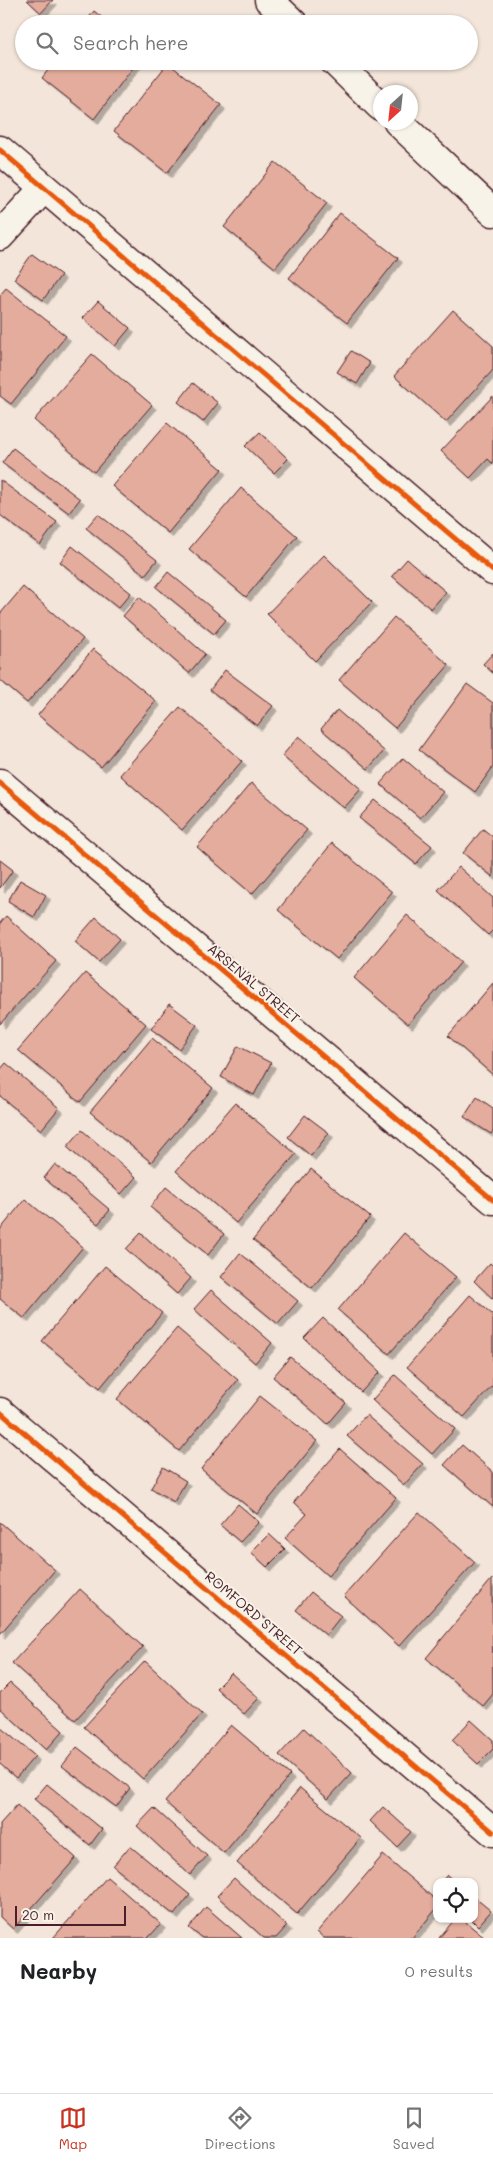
<!DOCTYPE html>
<style>
:root{--surface:#fff;--page:#f6f6f6;--text:#202124;--muted:#757577;--line:#e0e0e0;--accent:#c8321e}
body{margin:0;font-family:Mali,sans-serif;background:var(--page);color:var(--text)}
.controls{position:absolute;right:15px;bottom:15px;display:grid;overflow:hidden;border-radius:10px;box-shadow:0 1px 4px #0004}
.controls button{width:45px;height:45px;display:grid;place-items:center;padding:0;border:0;border-bottom:1px solid var(--line);background:var(--surface);color:var(--text);font:25px sans-serif}
.compass{position:absolute;left:373px;top:85px;width:45px;height:45px;border-radius:50%;background:var(--surface);box-shadow:0 1px 4px #0004;rotate:207deg}
.scale{position:absolute;left:15px;bottom:12px;width:111px;box-sizing:border-box;padding-left:5px;border:2px solid #4a1f2b;border-top:0;font-size:14px;line-height:18px;white-space:nowrap;color:#4a1f2b;-webkit-text-stroke:4px #f7f3e8;paint-order:stroke}
.list{margin:0;padding:0;list-style:none}
h2{display:flex;justify-content:space-between;align-items:center;height:65px;margin:0;padding:0 20px;font-size:21px}
h2 small{font-size:16px;font-weight:400;color:var(--muted)}
.icon{flex:none;width:28px;height:28px;fill:none;stroke:currentColor;stroke-width:2;stroke-linecap:round;stroke-linejoin:round}
.map{position:relative;flex:none;width:493px;height:1938px;overflow:hidden}
.search{position:absolute;background:var(--surface);box-shadow:0 1px 4px #0004;left:15px;right:15px;top:15px;height:55px;display:flex;align-items:center;gap:12px;box-sizing:border-box;padding:0 18px;border-radius:28px;color:var(--muted);font-size:19px}
.sheet{height:155px;background:var(--surface)}
nav{display:flex;justify-content:space-around;align-items:center;box-sizing:border-box;height:70px;border-top:1px solid var(--line);background:var(--surface);font-size:14px;color:var(--muted)}
nav a{display:grid;justify-items:center;gap:2px}
nav .on{color:var(--accent)}
.map>svg:first-child{display:block}
.building{fill:#e4ac9c;stroke:#4a1f2b;filter:url(#shadow)}
.lines{fill:none;stroke-linecap:round;stroke-linejoin:round}
.minor-casing{stroke:#4a1f2b;stroke-width:31}
.minor{stroke:#f7f3e8;stroke-width:28}
.cycleway-casing{stroke:#f7f3e8;stroke-width:8}
.cycleway{stroke:#e8590c;stroke-width:5}
.labels{text-anchor:middle;dominant-baseline:central;stroke-width:4;stroke-linejoin:round;paint-order:stroke}
.street-label{font-size:14px;fill:#4a1f2b;stroke:#f7f3e8}
</style>
<div class="map">
<svg width="493" height="1938" viewBox="0 0 493 1938">
<defs>
<filter id="shadow"><feDropShadow dx="4.5" dy="4.5" stdDeviation="0" flood-color="#0004"/></filter>
</defs>
<rect width="100%" height="100%" fill="#f3e5d9"/>
<filter id="ink" filterUnits="userSpaceOnUse"><feTurbulence type="fractalNoise" baseFrequency=".02" numOctaves="2"/><feDisplacementMap in="SourceGraphic" scale="10" xChannelSelector="R" yChannelSelector="G"/><feConvolveMatrix kernelMatrix="1 2 1 2 8 2 1 2 1" color-interpolation-filters="sRGB"/></filter>
<g filter="url(#ink)">
<g class="building">
<path d="M27,0H53L41,13Z"/>
<path d="M94,11L110,24H84Z"/>
<path d="M55,61H138L94,119L42,78Z"/>
<path d="M168,63L221,105L167,173L114,131Z"/>
<path d="M275,162L327,203L275,268L224,227Z"/>
<path d="M340,213L398,258L347,323L289,278Z"/>
<path d="M32,254L61,275L43,300L14,279Z"/>
<path d="M6,288L66,336L11,404L0,396V295Z"/>
<path d="M98,301L130,328L115,346L83,318Z"/>
<path d="M453,310L493,346V370L446,422L394,376Z"/>
<path d="M351,351L370,363L357,384L337,372Z"/>
<path d="M92,354L152,405L94,472L34,420Z"/>
<path d="M193,383L218,403L203,422L178,402Z"/>
<path d="M493,396V464L488,459L470,478L441,451Z"/>
<path d="M167,423L222,469L168,533L112,486Z"/>
<path d="M260,432L288,459L274,473L245,446Z"/>
<path d="M13,448L80,499L69,513L2,463Z"/>
<path d="M0,480L57,522L40,545L0,515Z"/>
<path d="M241,488L297,536L246,597L189,549Z"/>
<path d="M98,514L157,560L145,575L86,528Z"/>
<path d="M72,546L131,593L118,608L60,562Z"/>
<path d="M324,555L372,602L315,661L267,614Z"/>
<path d="M407,559L446,592L431,609L392,576Z"/>
<path d="M168,572L226,620L214,634L156,587Z"/>
<path d="M23,587L83,639L27,703L0,680V614Z"/>
<path d="M139,597L205,654L189,673L123,616Z"/>
<path d="M394,617L449,665L395,728L339,680Z"/>
<path d="M93,649L156,701L101,767L38,715Z"/>
<path d="M493,653V673L483,664Z"/>
<path d="M225,670L273,706L257,726L210,690Z"/>
<path d="M467,684L493,703V767L475,792L419,750Z"/>
<path d="M180,707L242,761L182,830L120,775Z"/>
<path d="M337,710L384,751L368,769L321,729Z"/>
<path d="M299,736L361,789L344,808L282,756Z"/>
<path d="M403,758L443,792L420,818L380,784Z"/>
<path d="M251,783L307,830L252,894L197,847Z"/>
<path d="M375,800L432,846L416,864L359,818Z"/>
<path d="M483,829L493,837V877L463,853Z"/>
<path d="M332,843L392,892L337,959L278,910Z"/>
<path d="M0,860L13,870L0,888Z"/>
<path d="M459,867L493,898V930L488,935L438,890Z"/>
<path d="M20,880L46,895L34,917L8,901Z"/>
<path d="M407,915L461,962L408,1024L354,978Z"/>
<path d="M6,916L56,961L0,1024V923Z"/>
<path d="M96,917L120,939L99,962L75,941Z"/>
<path d="M85,973L146,1024L80,1102L18,1050Z"/>
<path d="M493,983V1075L448,1036Z"/>
<path d="M169,1004L197,1025L179,1049L151,1029Z"/>
<path d="M152,1038L213,1088L151,1162L90,1112Z"/>
<path d="M238,1046L271,1063L254,1095L221,1077Z"/>
<path d="M6,1063L59,1108L41,1130L0,1096V1070Z"/>
<path d="M477,1097L493,1108V1131L491,1134L464,1117Z"/>
<path d="M235,1103L296,1154L236,1223L176,1171Z"/>
<path d="M305,1115L329,1133L311,1156L288,1137Z"/>
<path d="M82,1130L136,1177L121,1194L67,1147Z"/>
<path d="M55,1164L110,1210L98,1224L44,1178Z"/>
<path d="M311,1169L370,1217L312,1288L253,1240Z"/>
<path d="M166,1187L224,1234L208,1255L150,1207Z"/>
<path d="M25,1199L83,1247L24,1318L0,1299V1230Z"/>
<path d="M141,1233L191,1278L177,1294L126,1249Z"/>
<path d="M404,1233L456,1277L389,1354L338,1310Z"/>
<path d="M240,1253L298,1301L278,1324L221,1277Z"/>
<path d="M490,1263L493,1266V1299L474,1281Z"/>
<path d="M105,1266L162,1313L100,1388L42,1341Z"/>
<path d="M211,1290L272,1343L255,1363L194,1309Z"/>
<path d="M470,1295L493,1315V1385L464,1417L407,1367Z"/>
<path d="M323,1318L380,1372L361,1392L304,1338Z"/>
<path d="M177,1328L238,1380L179,1451L117,1399Z"/>
<path d="M290,1357L346,1403L328,1424L273,1377Z"/>
<path d="M395,1375L455,1429L432,1454L372,1400Z"/>
<path d="M260,1396L317,1441L257,1514L201,1469Z"/>
<path d="M366,1415L423,1464L404,1485L347,1436Z"/>
<path d="M462,1445L493,1472V1507L444,1465Z"/>
<path d="M340,1449L396,1498L328,1576L285,1538L307,1514L294,1502Z"/>
<path d="M163,1467L186,1481L174,1502L151,1488Z"/>
<path d="M238,1504L259,1522L240,1542L220,1525Z"/>
<path d="M419,1512L475,1562L399,1646L344,1596Z"/>
<path d="M0,1522L55,1570L0,1634Z"/>
<path d="M269,1534L285,1549L267,1567L251,1552Z"/>
<path d="M492,1579L493,1694L483,1706L426,1658Z"/>
<path d="M80,1589L143,1647L75,1720L12,1663Z"/>
<path d="M311,1592L341,1616L326,1635L296,1610Z"/>
<path d="M145,1661L202,1714L143,1779L84,1727Z"/>
<path d="M231,1673L259,1698L244,1714L216,1688Z"/>
<path d="M10,1683L63,1731L46,1750L0,1708V1693Z"/>
<path d="M471,1720L493,1740V1749L478,1764L452,1740Z"/>
<path d="M231,1725L290,1775L224,1853L165,1802Z"/>
<path d="M0,1727L35,1756L16,1778L0,1764Z"/>
<path d="M304,1728L352,1773L328,1799L279,1755Z"/>
<path d="M77,1747L130,1788L116,1807L62,1766Z"/>
<path d="M47,1784L102,1829L90,1845L34,1799Z"/>
<path d="M300,1788L361,1838L297,1914L237,1863Z"/>
<path d="M17,1805L76,1858L13,1929L0,1917V1824Z"/>
<path d="M383,1807L411,1832L397,1847L370,1821Z"/>
<path d="M154,1808L207,1856L190,1875L137,1826Z"/>
<path d="M130,1846L190,1895L174,1915L113,1866Z"/>
<path d="M383,1855L437,1901V1908L412,1938H324L317,1932Z"/>
<path d="M447,1875L455,1882H441Z"/>
<path d="M107,1877L161,1924L148,1938H53Z"/>
<path d="M234,1878L287,1926L276,1938H264L217,1896Z"/>
<path d="M474,1897L491,1911L478,1926L471,1919H474Z"/>
<path d="M206,1907L242,1938H202L189,1928Z"/>
<path d="M455,1919H462L485,1938H439Z"/>
</g>
<g class="lines">
<defs>
<g id="minor">
<path d="M269,0L294,24"/>
<path d="M334,61L380,106"/>
<path d="M398,122L493,212"/>
<path d="M0,150L493,571"/>
<path d="M0,236L44,188"/>
<path d="M0,783L493,1200"/>
<path d="M0,1412L493,1832"/>
</g>
</defs>
<use href="#minor" class="minor-casing"/>
<use href="#minor" class="minor"/>
<defs>
<g id="cycleway">
<path d="M0,150L493,571"/>
<path d="M0,783L493,1200"/>
<path d="M0,1412L493,1832"/>
</g>
</defs>
<use href="#cycleway" class="cycleway-casing"/>
<use href="#cycleway" class="cycleway"/>
</g>
</g>
<g class="labels">
<g class="street-label">
<text transform="translate(254 983) rotate(40)">ARSENAL STREET</text>
<text transform="translate(254 1613) rotate(40)">ROMFORD STREET</text>
</g>
</g>
</svg>
<div class="controls">
<button><svg class="icon" aria-label="locate" viewBox="0 0 24 24"><circle cx="12" cy="12" r="6"/><path d="M12 2v4M12 18v4M2 12h4M18 12h4"/></svg></button>
</div>
<svg class="compass" viewBox="-18 -18 36 36"><path d="M0-13l5 13h-10z" fill="#e53935"/><path d="M0 13l5-13h-10z" fill="#757577"/></svg>
<div class="scale">20 m</div>
<div class="search"><svg class="icon" aria-label="search" viewBox="0 0 24 24"><circle cx="10" cy="10" r="6"/><path d="M15 15l6 6"/></svg>Search here</div>
</div>
<section class="sheet">
<h2>Nearby<small>0 results</small></h2>
<ul class="list">
</ul>
</section>
<nav>
<a class="on"><svg class="icon" aria-label="map" viewBox="0 0 24 24"><path d="M3 6l6-2 6 2 6-2v14l-6 2-6-2-6 2zM9 4v14M15 6v14"/></svg>Map</a>
<a><svg class="icon" aria-label="directions" viewBox="0 0 24 24"><path d="M12 3l9 9-9 9-9-9zM9 14v-3h6M13 9l2 2-2 2"/></svg>Directions</a>
<a><svg class="icon" aria-label="saved" viewBox="0 0 24 24"><path d="M7 4h10v16l-5-4-5 4z"/></svg>Saved</a>
</nav>
